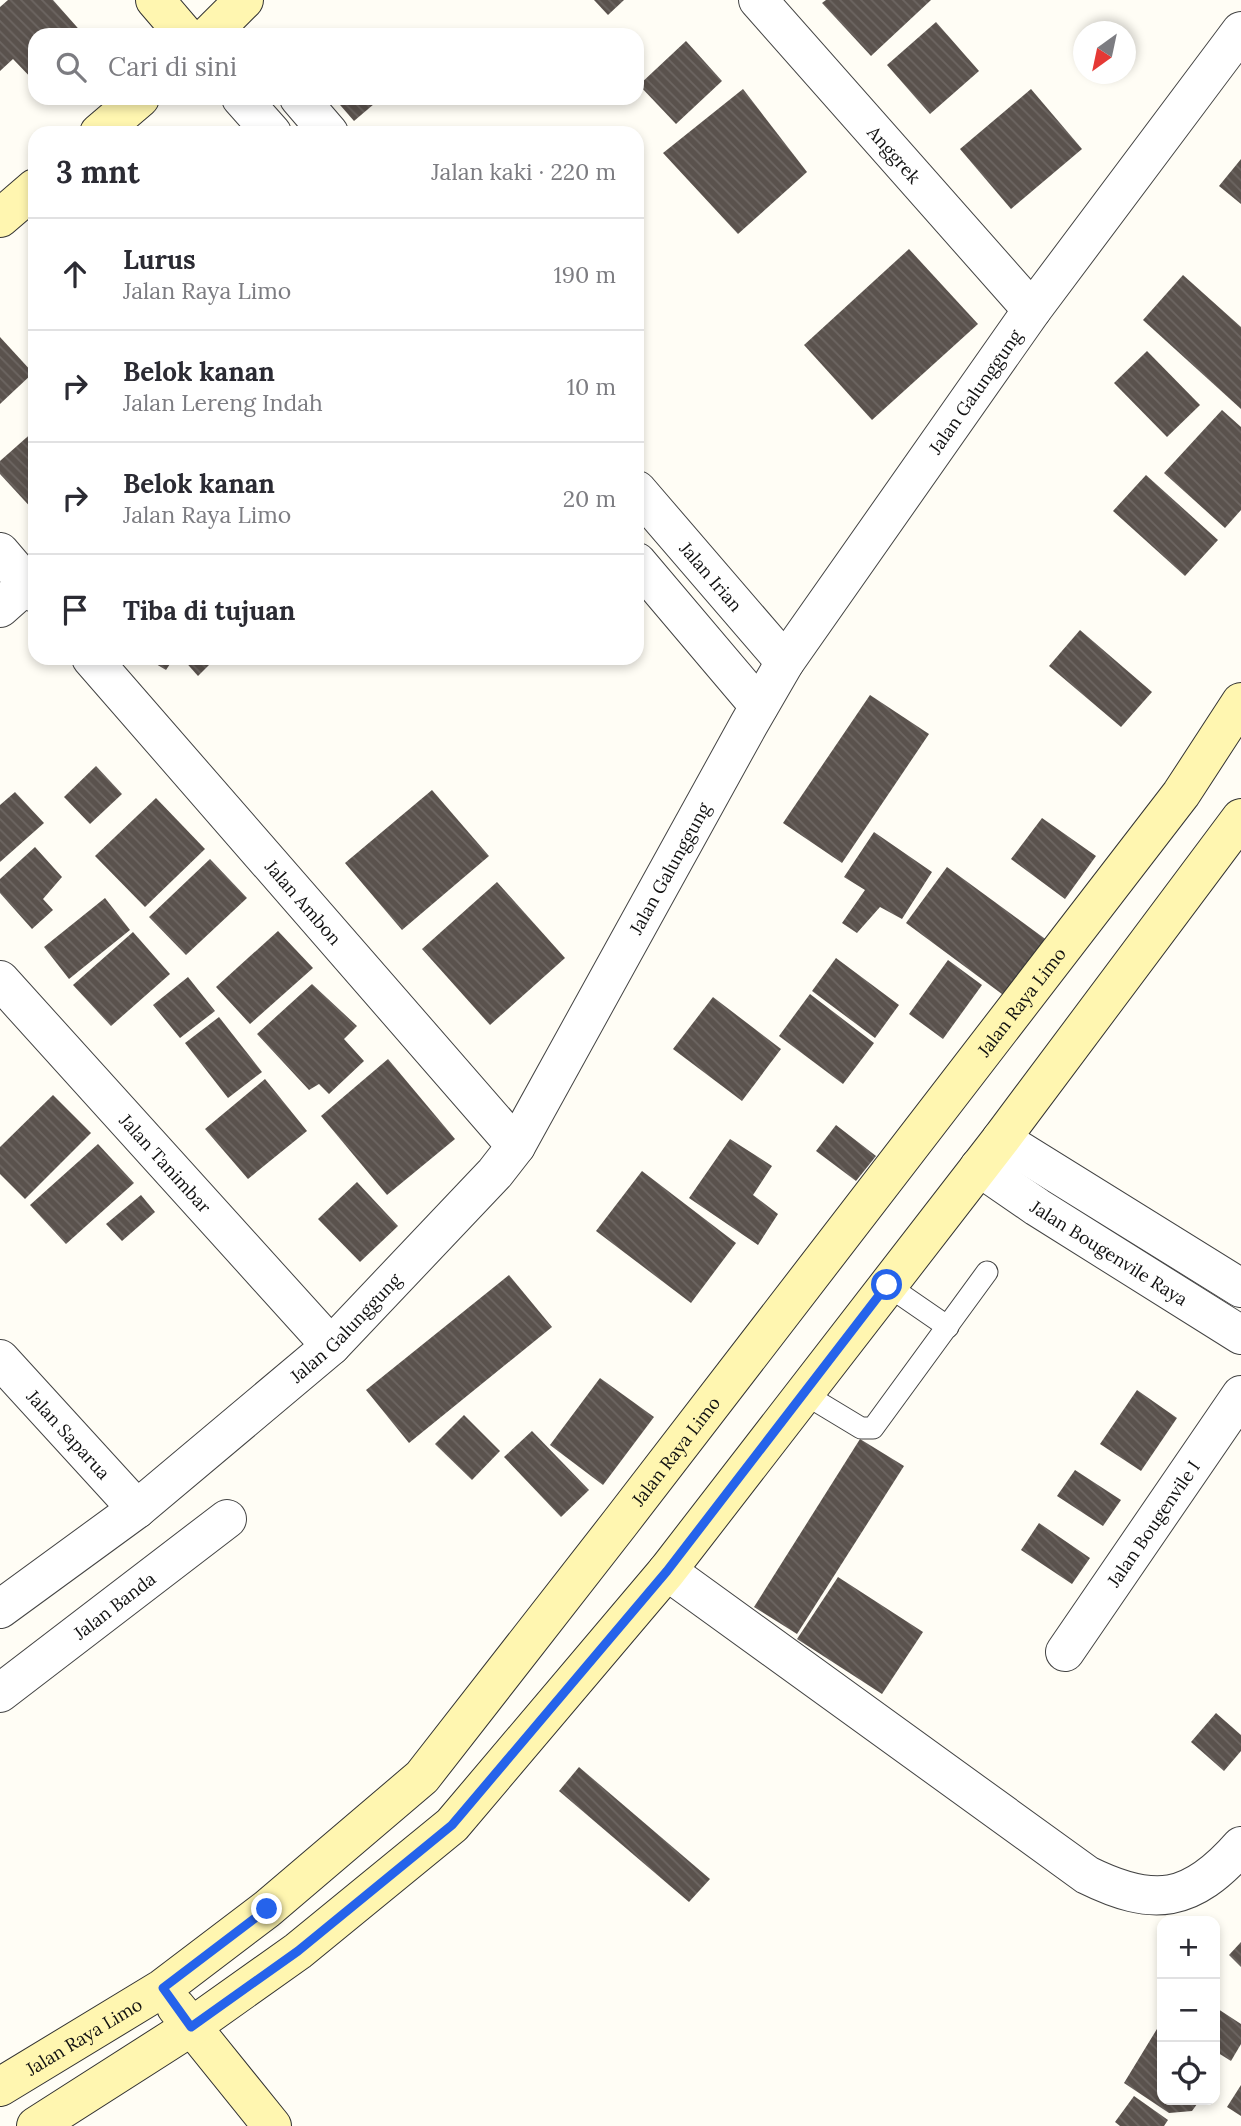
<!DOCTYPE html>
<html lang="id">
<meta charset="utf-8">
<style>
:root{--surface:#fff;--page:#f7f7f7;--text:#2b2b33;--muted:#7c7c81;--line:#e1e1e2}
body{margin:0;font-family:Lora,serif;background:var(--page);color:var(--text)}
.controls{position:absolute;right:21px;bottom:21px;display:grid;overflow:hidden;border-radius:14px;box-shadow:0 4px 10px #0003}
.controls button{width:63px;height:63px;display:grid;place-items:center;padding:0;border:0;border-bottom:2px solid var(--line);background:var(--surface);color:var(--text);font:35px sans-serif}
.compass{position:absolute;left:1073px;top:21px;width:63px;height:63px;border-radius:50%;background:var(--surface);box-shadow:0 4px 10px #0003;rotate:213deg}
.stop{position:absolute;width:21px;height:21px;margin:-16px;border:5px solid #2563eb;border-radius:50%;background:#fff}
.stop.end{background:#2563eb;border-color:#fff;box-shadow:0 2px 7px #0008}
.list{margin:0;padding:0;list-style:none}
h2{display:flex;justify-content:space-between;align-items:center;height:91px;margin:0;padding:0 28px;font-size:30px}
h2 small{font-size:23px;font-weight:400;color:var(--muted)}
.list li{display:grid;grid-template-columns:46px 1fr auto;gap:21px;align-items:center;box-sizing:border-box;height:112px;padding:0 28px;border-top:2px solid var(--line)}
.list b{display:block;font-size:26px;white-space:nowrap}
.list p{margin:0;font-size:23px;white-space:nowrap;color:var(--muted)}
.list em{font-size:23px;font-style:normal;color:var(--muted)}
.icon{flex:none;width:38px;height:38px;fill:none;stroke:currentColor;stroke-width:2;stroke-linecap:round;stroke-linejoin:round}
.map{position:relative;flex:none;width:1241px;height:2126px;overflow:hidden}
.search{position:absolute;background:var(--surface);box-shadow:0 4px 10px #0003;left:28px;top:28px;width:616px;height:77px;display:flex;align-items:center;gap:18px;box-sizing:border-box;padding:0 24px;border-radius:21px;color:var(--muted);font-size:26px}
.panel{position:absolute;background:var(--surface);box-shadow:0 4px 10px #0003;left:28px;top:126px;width:616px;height:539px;border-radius:21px}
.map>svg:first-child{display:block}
.building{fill:url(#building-back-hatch)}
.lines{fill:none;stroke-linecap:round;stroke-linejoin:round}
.lane-casing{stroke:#444;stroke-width:23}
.street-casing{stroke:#444;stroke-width:40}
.secondary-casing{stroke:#333;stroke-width:40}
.lane{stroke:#fff;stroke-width:21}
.street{stroke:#fff;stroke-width:38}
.secondary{stroke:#fff6b0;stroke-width:38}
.route{stroke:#2563eb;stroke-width:9}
.labels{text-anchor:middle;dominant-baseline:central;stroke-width:7;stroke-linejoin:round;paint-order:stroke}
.street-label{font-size:18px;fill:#111;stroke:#fff}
</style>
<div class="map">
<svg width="1241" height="2126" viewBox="0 0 1241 2126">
<defs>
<pattern id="building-back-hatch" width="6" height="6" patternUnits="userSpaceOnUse" patternTransform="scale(1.75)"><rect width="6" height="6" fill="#5a524d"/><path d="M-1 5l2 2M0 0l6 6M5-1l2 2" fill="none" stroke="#6d6662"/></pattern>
</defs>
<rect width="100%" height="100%" fill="#fffdf5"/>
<g class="building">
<path d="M8,0H53L84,35H35V82L13,59L0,71V7Z"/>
<path d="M594,0H624L608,15Z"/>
<path d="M826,0H931L871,56L822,3Z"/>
<path d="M936,22L979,71L930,114L887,65Z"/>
<path d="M686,41L722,81L676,124L639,85Z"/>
<path d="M743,89L807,172L738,234L663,153Z"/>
<path d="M1031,89L1082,149L1011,209L960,149Z"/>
<path d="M334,98H381L354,121Z"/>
<path d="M1241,159V204L1219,186Z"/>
<path d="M909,249L978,324L872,420L804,345Z"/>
<path d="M1183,275L1241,327V409L1143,320Z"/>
<path d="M0,337L33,373L0,404Z"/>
<path d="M1147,351L1200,405L1167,437L1114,383Z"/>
<path d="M1222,410L1241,427V510L1225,528L1164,473Z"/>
<path d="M35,430V512L0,474V461Z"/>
<path d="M1146,475L1218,540L1185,576L1113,511Z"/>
<path d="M1080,630L1152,692L1121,727L1049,666Z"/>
<path d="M146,658H174L166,670Z"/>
<path d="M182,658H216L198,676Z"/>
<path d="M870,695L929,734L842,863L783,823Z"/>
<path d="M96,766L122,794L90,824L64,797Z"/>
<path d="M432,790L489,856L402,930L345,863Z"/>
<path d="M15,792L44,823L0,862V805Z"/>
<path d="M156,798L205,849L145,907L95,856Z"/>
<path d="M1042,818L1096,856L1065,899L1011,859Z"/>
<path d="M874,832L932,872L902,919L880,907L857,933L842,923L865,890L844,877Z"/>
<path d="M35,847L62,877L43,899L53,910L32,929L0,893V879Z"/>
<path d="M210,859L247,898L186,955L149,917Z"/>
<path d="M947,867L1048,941L1006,997L906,923Z"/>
<path d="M497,882L565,958L490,1025L422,949Z"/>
<path d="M105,898L130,930L69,979L44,947Z"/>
<path d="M278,931L313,968L250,1024L216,987Z"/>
<path d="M133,932L170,974L111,1026L73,985Z"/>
<path d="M836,958L899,1005L875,1038L812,991Z"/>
<path d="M948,960L982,985L943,1039L909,1014Z"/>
<path d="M188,977L215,1011L180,1038L153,1005Z"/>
<path d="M312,984L357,1026L344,1039L364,1061L329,1094L319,1084L309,1090L257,1034Z"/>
<path d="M810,994L874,1043L843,1084L779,1036Z"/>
<path d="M713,997L781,1049L742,1101L673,1049Z"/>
<path d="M219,1017L262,1072L228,1098L185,1043Z"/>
<path d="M388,1059L455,1139L387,1195L321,1116Z"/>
<path d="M265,1079L307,1131L248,1179L205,1129Z"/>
<path d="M53,1095L91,1133L25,1199L0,1174V1147Z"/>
<path d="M836,1125L876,1156L856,1181L816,1151Z"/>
<path d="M730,1139L772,1166L753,1195L778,1214L758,1245L689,1198Z"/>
<path d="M98,1144L134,1183L66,1244L30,1205Z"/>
<path d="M642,1171L736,1243L691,1303L596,1231Z"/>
<path d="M357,1182L398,1226L360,1262L318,1219Z"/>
<path d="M141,1195L155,1212L122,1241L106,1224Z"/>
<path d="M509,1275L552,1327L409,1443L366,1390Z"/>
<path d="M600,1378L654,1417L603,1485L550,1445Z"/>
<path d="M1137,1390L1177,1418L1141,1471L1100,1444Z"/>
<path d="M464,1415L500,1451L472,1480L435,1444Z"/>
<path d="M532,1431L589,1490L561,1517L504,1457Z"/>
<path d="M860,1439L904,1466L797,1634L754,1607Z"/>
<path d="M1075,1470L1121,1500L1103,1526L1057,1496Z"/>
<path d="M1039,1523L1090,1558L1072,1584L1021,1550Z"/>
<path d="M838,1577L923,1632L882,1694L797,1639Z"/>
<path d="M1216,1713L1241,1735V1751L1224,1771L1191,1742Z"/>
<path d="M579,1767L710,1879L689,1902L559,1791Z"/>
<path d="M1241,1942V1967L1229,1955Z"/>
<path d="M1215,2007L1241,2024V2044L1231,2061L1215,2051Z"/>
<path d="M1160,2024L1162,2025V2100H1200L1192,2111L1169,2113L1124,2083Z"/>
<path d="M1241,2085V2116L1227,2107Z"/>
<path d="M1134,2096L1168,2120L1164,2126H1120L1115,2122Z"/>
</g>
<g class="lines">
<defs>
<g id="lane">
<path d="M887,1285L948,1327"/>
<path d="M803,1393L861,1428H873L987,1272"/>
</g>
<g id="street">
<path id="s1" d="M758,0L1032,310"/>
<path d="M241,98L272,133"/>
<path d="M299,98L329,133"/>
<path id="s2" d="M637,490L785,662"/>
<path d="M0,552L35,593"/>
<path d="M637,562L759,706"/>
<path d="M0,608L27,584"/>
<path id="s3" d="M91,658L516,1146"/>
<path id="s4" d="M0,980L331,1346"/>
<path d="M1001,1139L1241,1288"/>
<path id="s5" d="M979,1167L1037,1207L1241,1335"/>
<path id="s6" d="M0,1359L137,1509"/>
<path d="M667,1571L1087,1875C1154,1908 1191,1903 1241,1846"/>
<path id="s7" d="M0,1609L137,1509L331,1346L495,1173L516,1146L749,724L785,662L1032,310L1241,31"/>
<path id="s8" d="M1065,1652L1241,1395"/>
<path id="s9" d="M0,1693L227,1519"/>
</g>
<g id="secondary">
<path d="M155,0L185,35"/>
<path d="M209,35L244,0"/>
<path d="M99,133L140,98"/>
<path d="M0,218L35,188"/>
<path d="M176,2007L272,2126"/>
<path id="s10" d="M0,2087L163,1988L267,1909L422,1777L620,1523L1181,794L1241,702"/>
<path d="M36,2126L191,2027L298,1951L452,1825L667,1571L1001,1139L1241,818"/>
</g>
</defs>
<use href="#lane" class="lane-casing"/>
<use href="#street" class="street-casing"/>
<use href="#secondary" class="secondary-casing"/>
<use href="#lane" class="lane"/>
<use href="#street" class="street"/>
<use href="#secondary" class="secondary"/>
</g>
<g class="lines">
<path class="route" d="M267,1909L163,1988L191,2027L298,1951L452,1825L667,1571L887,1285"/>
</g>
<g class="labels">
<g class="street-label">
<text stroke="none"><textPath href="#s1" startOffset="206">Anggrek</textPath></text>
<text stroke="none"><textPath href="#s7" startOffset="1580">Jalan Galunggung</textPath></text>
<text stroke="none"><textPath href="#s2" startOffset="114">Jalan Irian</textPath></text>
<text stroke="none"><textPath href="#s7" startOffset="1013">Jalan Galunggung</textPath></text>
<text stroke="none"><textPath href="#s3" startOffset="324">Jalan Ambon</textPath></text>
<text stroke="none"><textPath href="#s10" startOffset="1505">Jalan Raya Limo</textPath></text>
<text stroke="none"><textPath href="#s4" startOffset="247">Jalan Tanimbar</textPath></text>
<text stroke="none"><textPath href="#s5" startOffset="156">Jalan Bougenvile Raya</textPath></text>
<text stroke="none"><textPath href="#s7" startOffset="446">Jalan Galunggung</textPath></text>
<text stroke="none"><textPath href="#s6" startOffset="102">Jalan Saparua</textPath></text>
<text stroke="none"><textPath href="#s10" startOffset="938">Jalan Raya Limo</textPath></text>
<text stroke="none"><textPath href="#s8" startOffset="156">Jalan Bougenvile I</textPath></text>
<text stroke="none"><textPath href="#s9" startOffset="144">Jalan Banda</textPath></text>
<text stroke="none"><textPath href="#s10" startOffset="98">Jalan Raya Limo</textPath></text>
</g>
</g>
</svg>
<div class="controls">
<button>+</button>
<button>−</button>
<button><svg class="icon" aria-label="locate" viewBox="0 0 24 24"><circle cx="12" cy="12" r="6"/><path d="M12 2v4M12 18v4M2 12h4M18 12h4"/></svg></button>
</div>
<svg class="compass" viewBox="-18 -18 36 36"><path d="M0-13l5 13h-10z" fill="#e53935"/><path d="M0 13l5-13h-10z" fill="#7c7c81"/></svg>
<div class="stop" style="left:887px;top:1285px"></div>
<div class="stop end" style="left:267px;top:1909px"></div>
<div class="search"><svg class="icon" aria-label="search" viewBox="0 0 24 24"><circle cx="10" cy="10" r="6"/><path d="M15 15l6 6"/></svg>Cari di sini</div>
<section class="panel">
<h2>3 mnt<small>Jalan kaki · 220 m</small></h2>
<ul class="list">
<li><svg class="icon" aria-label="ahead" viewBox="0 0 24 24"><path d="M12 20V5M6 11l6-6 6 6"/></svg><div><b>Lurus</b><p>Jalan Raya Limo</p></div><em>190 m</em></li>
<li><svg class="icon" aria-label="right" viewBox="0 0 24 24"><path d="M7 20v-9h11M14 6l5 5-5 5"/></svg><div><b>Belok kanan</b><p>Jalan Lereng Indah</p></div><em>10 m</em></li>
<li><svg class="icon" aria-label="right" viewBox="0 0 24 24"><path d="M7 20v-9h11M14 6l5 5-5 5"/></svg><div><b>Belok kanan</b><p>Jalan Raya Limo</p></div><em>20 m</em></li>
<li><svg class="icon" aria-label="arrive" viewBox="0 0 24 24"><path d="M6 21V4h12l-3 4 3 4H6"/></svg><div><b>Tiba di tujuan</b></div></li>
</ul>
</section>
</div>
